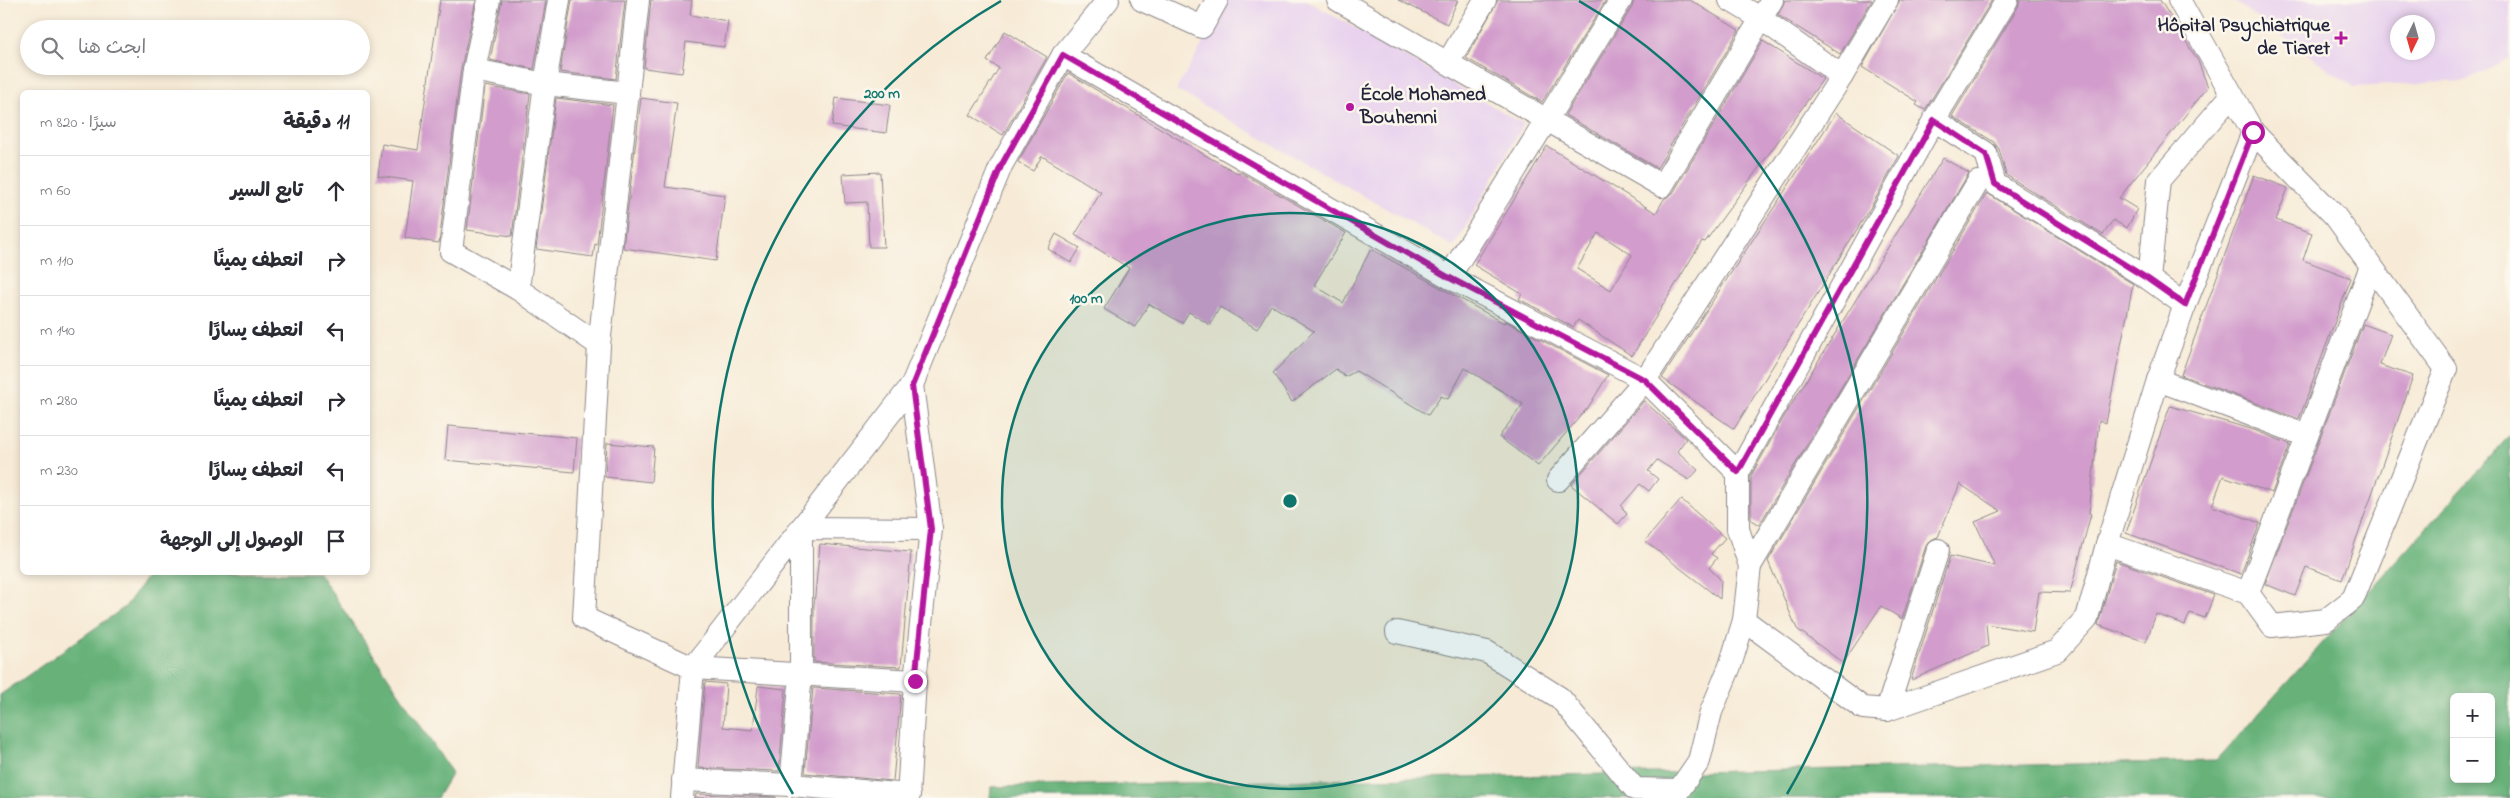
<!DOCTYPE html>
<html lang="ar">
<meta charset="utf-8">
<style>
:root{--surface:#fff;--page:#f2f2f3;--text:#2b2b33;--muted:#7c7c81;--line:#e1e1e2}
body{margin:0;font-family:"Indie Flower","Playpen Sans Arabic",sans-serif;background:var(--page);color:var(--text);direction:rtl}
.controls{position:absolute;right:15px;bottom:15px;display:grid;overflow:hidden;border-radius:8px;box-shadow:0 2px 8px #0003}
.controls button{width:45px;height:45px;display:grid;place-items:center;padding:0;border:0;border-bottom:1px solid var(--line);background:var(--surface);color:var(--text);font:25px sans-serif}
.compass{position:absolute;left:2390px;top:15px;width:45px;height:45px;border-radius:50%;background:var(--surface);box-shadow:0 2px 8px #0003;rotate:185deg}
.stop{position:absolute;width:15px;height:15px;margin:-11px;border:4px solid #b5179e;border-radius:50%;background:#fff}
.stop.end{background:#b5179e;border-color:#fff;box-shadow:0 1px 5px #0008}
.list{margin:0;padding:0;list-style:none}
h2{display:flex;justify-content:space-between;align-items:center;height:65px;margin:0;padding:0 20px;font-size:21px}
h2 small{font-size:16px;font-weight:400;color:var(--muted)}
.list li{display:grid;grid-template-columns:32px 1fr auto;gap:15px;align-items:center;box-sizing:border-box;height:70px;padding:0 20px;border-top:1px solid var(--line)}
.list b{display:block;font-size:19px;white-space:nowrap}
.list em{font-size:16px;font-style:normal;color:var(--muted)}
.icon{flex:none;width:28px;height:28px;fill:none;stroke:currentColor;stroke-width:2;stroke-linecap:round;stroke-linejoin:round}
.map{position:relative;flex:none;width:2510px;height:798px;overflow:hidden;direction:ltr}
.search{position:absolute;background:var(--surface);box-shadow:0 2px 8px #0003;left:20px;top:20px;width:350px;height:55px;display:flex;align-items:center;gap:12px;box-sizing:border-box;padding:0 18px;border-radius:28px;color:var(--muted);font-size:19px}
.panel{position:absolute;background:var(--surface);box-shadow:0 2px 8px #0003;left:20px;top:90px;width:350px;height:485px;border-radius:8px;direction:rtl}
.map>svg:first-child{display:block}
.built{fill:#e8d2ee;fill-rule:evenodd}
.forest{fill:#68b27a;stroke:#456a5a;fill-rule:evenodd}
.building{fill:#d29ccc;fill-rule:evenodd}
.lines{fill:none;stroke-linecap:round;stroke-linejoin:round}
.minor-casing{stroke:#8c8689;stroke-width:24}
.minor{stroke:#fff;stroke-width:22}
.route{stroke:#b5179e;stroke-width:6}
.ring{fill:none;stroke:#0f766e;stroke-width:2.5}
.poi-dot{fill:#b5179e;stroke:#fbf7ec;stroke-width:2}
.labels{text-anchor:middle;dominant-baseline:central;stroke-width:5;stroke-linejoin:round;paint-order:stroke}
.poi-label{font-size:20px;font-weight:bold;fill:#22223b;stroke:#fbf7ec;text-anchor:end}
.centre{fill:#0f766e;stroke:#fbf7ec;stroke-width:2.5}
.ring-label{font-size:15px;text-anchor:middle;font-weight:bold;fill:#0f766e;stroke:#fbf7ec;stroke-width:5;stroke-linejoin:round;paint-order:stroke}
</style>
<div class="map">
<svg width="2510" height="798" viewBox="0 0 2510 798">
<rect width="100%" height="100%" fill="#fbf7ec"/>
<filter id="ink" filterUnits="userSpaceOnUse"><feTurbulence type="fractalNoise" baseFrequency=".02" numOctaves="2"/><feDisplacementMap in="SourceGraphic" scale="10" xChannelSelector="R" yChannelSelector="G"/><feConvolveMatrix kernelMatrix="1 2 1 2 8 2 1 2 1" color-interpolation-filters="sRGB"/></filter>
<filter id="wash" filterUnits="userSpaceOnUse"><feTurbulence type="fractalNoise" baseFrequency=".0096" numOctaves="4" result="noise"/><feDisplacementMap in="SourceGraphic" scale="20" xChannelSelector="R" yChannelSelector="G"/><feGaussianBlur stdDeviation="1.12" result="paint"/><feColorMatrix in="noise" values="0 0 0 0 0 0 0 0 0 0 0 0 0 0 0 0 0 1.4 0 .05"/><feComposite in="paint" operator="in"/></filter>
<g filter="url(#wash)">
<rect width="100%" height="100%" fill="#f7ebd7"/>
<g class="built">
<path d="M1228,0H1306L1524,124L1454,247L1176,90Z"/>
<path d="M2232,0H2510V59L2464,81L2354,87ZM2398,22H2428V52H2398Z"/>
</g>
<g class="forest">
<path d="M2510,435V798H990L991,787L2216,761ZM2454,697H2491V779H2454Z"/>
<path d="M150,573H319L452,773L437,798H0V695L125,607Z"/>
</g>
<g id="blocks">
<g class="building">
<path d="M440,0H476L461,68L439,243L405,238L413,181L378,176L382,144L418,150Z"/>
<path d="M502,0H546L534,69L490,60Z"/>
<path d="M572,0H625L616,79L560,72Z"/>
<path d="M651,0H692L690,15L728,21L724,47L686,42L682,73L644,68Z"/>
<path d="M1398,0H1458L1447,24Z"/>
<path d="M1498,0H1606L1542,102L1466,58Z"/>
<path d="M1634,0H1690L1739,30L1657,168L1565,115L1632,7Z"/>
<path d="M1785,0H1872L1840,54L1778,15Z"/>
<path d="M1900,0H1992L1925,110L1916,105L1918,102L1862,67Z"/>
<path d="M2020,0H2160L2198,61L2208,87L2119,198L2137,209L2127,228L2113,220L2103,235L2006,175L1999,149L1994,142L1952,116L2018,7Z"/>
<path d="M1005,31L1047,57L1003,135L970,115L999,68L987,61Z"/>
<path d="M1763,41L1823,79L1705,242L1702,241L1632,356L1578,320L1573,327L1519,299L1522,294L1474,265L1547,146L1656,213L1664,199L1673,193ZM1598,233L1632,255L1611,290L1577,269Z"/>
<path d="M1068,73L1205,155L1239,174L1240,172L1346,233L1314,285L1343,303L1371,249L1504,323L1505,321L1608,375L1589,406L1538,466L1499,437L1523,404L1465,368L1448,399L1441,396L1428,415L1356,371L1345,377L1336,369L1292,402L1273,373L1314,331L1271,305L1257,329L1220,307L1210,325L1189,312L1182,323L1149,304L1135,327L1104,309L1129,268L1075,235L1101,192L1042,156L1033,171L1018,162Z"/>
<path d="M485,86L530,94L512,236L467,230Z"/>
<path d="M556,98L613,105L597,245L595,244L593,257L536,249Z"/>
<path d="M641,98L677,103L665,187L725,195L716,261L623,248Z"/>
<path d="M836,98L890,105L886,133L832,126Z"/>
<path d="M1836,113L1899,156L1872,205L1734,429L1662,378Z"/>
<path d="M1943,158L1969,173L1759,525L1751,520V476L1785,415Z"/>
<path d="M880,172L884,247H869L867,202L845,203L843,174Z"/>
<path d="M2254,175L2288,188L2276,220L2312,233L2303,260L2351,278L2299,419L2181,375Z"/>
<path d="M1987,193L2133,284L2106,423L2099,420L2089,513L2091,514L2070,593L2039,592L2033,632L1986,624L1988,646L1911,680L1950,556L1995,566L1975,522L2001,511L1960,484L1938,537L1930,540L1926,546L1902,619L1881,606L1843,663L1797,629L1768,561Z"/>
<path d="M1056,234L1080,248L1071,263L1048,249Z"/>
<path d="M2363,324L2391,334L2380,365L2413,376L2342,580L2306,567L2295,596L2265,584Z"/>
<path d="M1644,401L1686,439L1677,451L1698,470L1689,480L1657,460L1648,471L1658,479L1649,491L1640,484L1621,506L1627,514L1618,524L1571,485Z"/>
<path d="M2170,406L2251,429L2290,444L2272,493L2223,476L2212,506L2260,523L2241,574L2126,533Z"/>
<path d="M448,426L577,438L574,472L445,460Z"/>
<path d="M607,443L654,447L651,482L605,477Z"/>
<path d="M1681,499L1725,538L1711,554L1717,558L1709,568L1721,580L1720,599L1645,541Z"/>
<path d="M820,544L911,552L901,667L814,662V605Z"/>
<path d="M2116,561L2214,595L2205,618L2190,613L2185,625L2156,614L2146,642L2098,625Z"/>
<path d="M705,682L726,684L723,727L753,730L758,686L786,689L779,771L698,768Z"/>
<path d="M813,688L901,694L893,781L805,773Z"/>
<path d="M696,794L776,797V798H695Z"/>
</g>
</g>
</g>
<g filter="url(#ink)">
<use href="#blocks" fill-opacity="0" stroke="#8c8689" stroke-width="1"/>
<g class="lines">
<defs>
<g id="minor">
<path d="M489,0L474,70L451,251L518,289L599,345"/>
<path d="M1142,0L1202,27L1217,0"/>
<path d="M1338,0L1662,186L1772,0"/>
<path d="M1730,0L1760,18L1842,76"/>
<path d="M1063,55L1449,277L1645,380L1738,473V529L1750,566L1744,620L1863,708L1887,710L2057,651L2087,618L2107,544L2158,380L2185,305L2253,132L2179,0"/>
<path d="M1448,62L1485,0"/>
<path d="M474,70L545,84L628,93L638,0"/>
<path d="M628,93L599,345L584,618L693,668L915,681"/>
<path d="M1934,120L1986,153L1995,184L2149,279L2185,305"/>
<path d="M1449,277L1621,0"/>
<path d="M2149,279L2159,180L2232,95"/>
<path d="M518,289L545,84L559,0"/>
<path d="M2158,380L2307,436"/>
<path d="M1738,473L1934,120L2007,0"/>
<path d="M1558,480L1645,380L1842,76L1887,0"/>
<path d="M2107,544L2248,593L2272,626L2326,620L2353,599L2446,369L2335,216L2253,132"/>
<path d="M1750,566L1978,182"/>
<path d="M2248,593L2371,266"/>
<path d="M1397,632L1487,652L1560,698L1635,789L1679,790L1699,761L1711,712L1730,666L1744,620"/>
<path d="M1887,710L1938,550"/>
<path d="M683,780L791,785"/>
<path d="M909,795L791,785L801,674V528L931,529"/>
<path d="M682,798L693,668L912,385L1001,166L1063,55L1108,0"/>
<path d="M908,798L915,681L931,529L912,385"/>
</g>
</defs>
<use href="#minor" class="minor-casing"/>
<use href="#minor" class="minor"/>
</g>
</g>
<g class="lines" filter="url(#ink)">
<path class="route" d="M915,681L931,529L912,386L1001,166L1063,55L1448,277L1645,380L1738,472L1934,120L1986,154L1995,184L2148,279L2185,305L2253,132"/>
</g>
<circle cx="1290" cy="501" r="288" fill="#0f766e" fill-opacity=".12"/>
<g class="ring">
<circle cx="1290" cy="501" r="288"/>
<path d="M793 794A577 577 0 0 1 1001 1M1579 1A577 577 0 0 1 1787 794"/>
</g>
<g class="poi-dot">
<path d="M2338.5 30.5h5v5h5v5h-5v5h-5v-5h-5v-5h5z"/>
<circle cx="1350" cy="107" r="5"/>
</g>
<g class="labels">
<g class="poi-label">
<text x="2330" y="26">Hôpital Psychiatrique<tspan x="2330" dy="23">de Tiaret</tspan></text>
<text x="1360" y="95" text-anchor="start">École Mohamed<tspan x="1360" dy="23">Bouhenni</tspan></text>
</g>
</g>
<circle cx="1290" cy="501" r="8" class="centre"/>
<g class="ring-label">
<text x="882" y="98">200 m</text>
<text x="1086" y="303">100 m</text>
</g>
</svg>
<div class="controls">
<button>+</button>
<button>−</button>
</div>
<svg class="compass" viewBox="-18 -18 36 36"><path d="M0-13l5 13h-10z" fill="#e53935"/><path d="M0 13l5-13h-10z" fill="#7c7c81"/></svg>
<div class="stop" style="left:2253px;top:132px"></div>
<div class="stop end" style="left:915px;top:681px"></div>
<div class="search"><svg class="icon" aria-label="search" viewBox="0 0 24 24"><circle cx="10" cy="10" r="6"/><path d="M15 15l6 6"/></svg>ابحث هنا</div>
<section class="panel">
<h2>11 دقيقة<small>سيرًا · 820 m</small></h2>
<ul class="list">
<li><svg class="icon" aria-label="ahead" viewBox="0 0 24 24"><path d="M12 20V5M6 11l6-6 6 6"/></svg><div><b>تابع السير</b></div><em>60 m</em></li>
<li><svg class="icon" aria-label="right" viewBox="0 0 24 24"><path d="M7 20v-9h11M14 6l5 5-5 5"/></svg><div><b>انعطف يمينًا</b></div><em>110 m</em></li>
<li><svg class="icon" aria-label="left" viewBox="0 0 24 24"><path d="M17 20v-9H6M10 6l-5 5 5 5"/></svg><div><b>انعطف يسارًا</b></div><em>140 m</em></li>
<li><svg class="icon" aria-label="right" viewBox="0 0 24 24"><path d="M7 20v-9h11M14 6l5 5-5 5"/></svg><div><b>انعطف يمينًا</b></div><em>280 m</em></li>
<li><svg class="icon" aria-label="left" viewBox="0 0 24 24"><path d="M17 20v-9H6M10 6l-5 5 5 5"/></svg><div><b>انعطف يسارًا</b></div><em>230 m</em></li>
<li><svg class="icon" aria-label="arrive" viewBox="0 0 24 24"><path d="M6 21V4h12l-3 4 3 4H6"/></svg><div><b>الوصول إلى الوجهة</b></div></li>
</ul>
</section>
</div>
